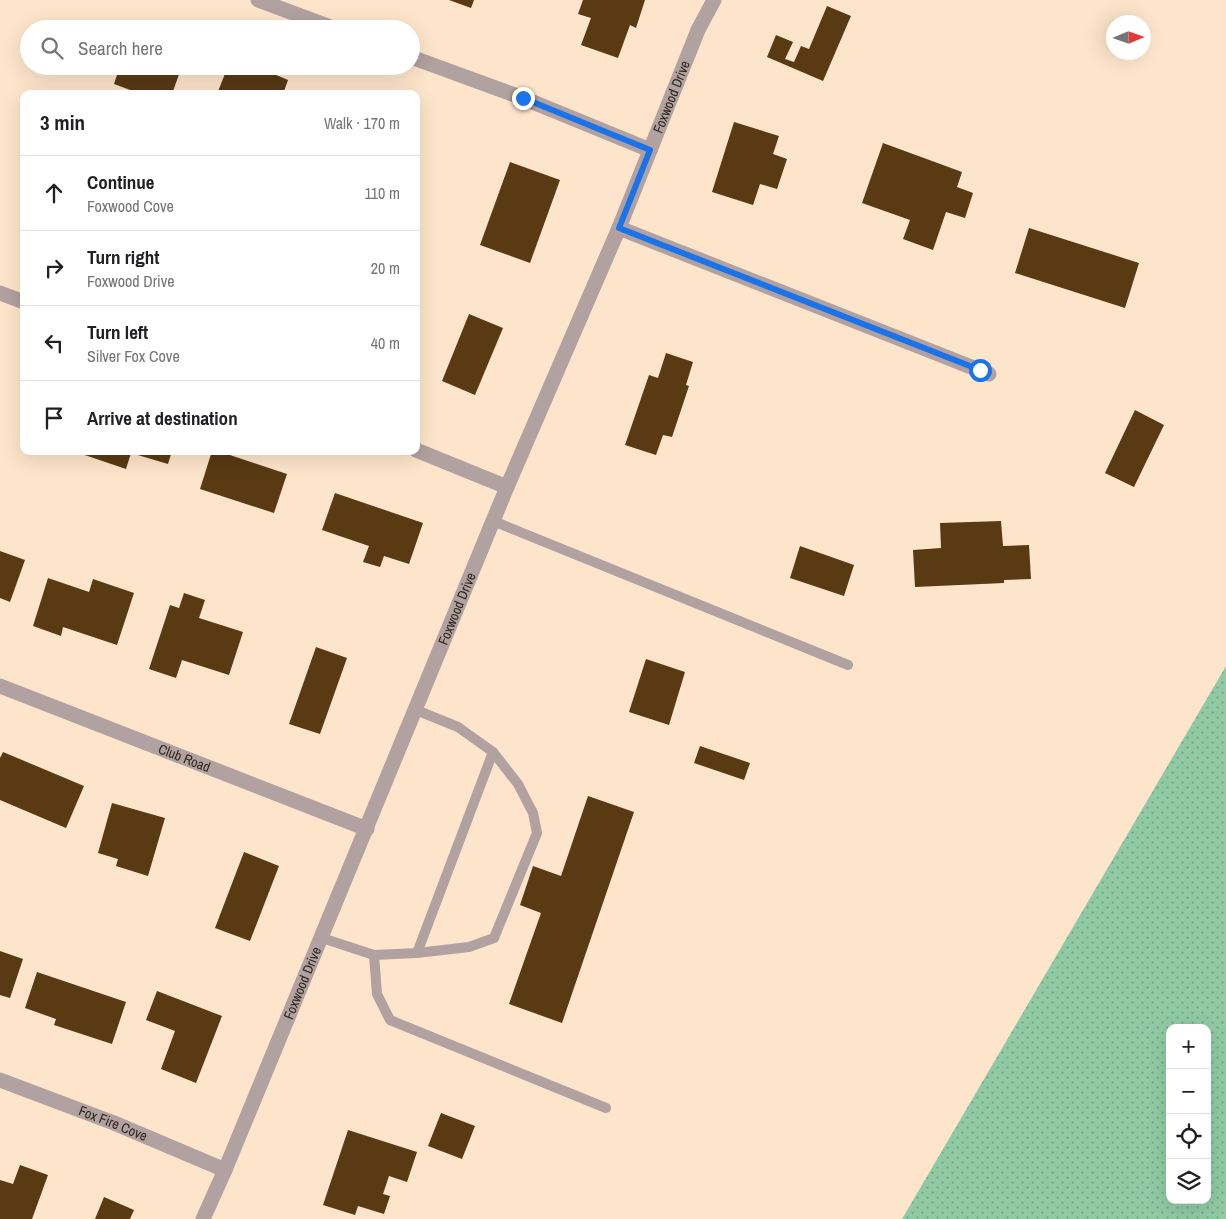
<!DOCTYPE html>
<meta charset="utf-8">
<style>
:root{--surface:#fff;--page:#f6f6f6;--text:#202124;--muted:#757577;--line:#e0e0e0}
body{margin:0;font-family:"Archivo Narrow",sans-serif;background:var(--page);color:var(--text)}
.controls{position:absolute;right:15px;bottom:15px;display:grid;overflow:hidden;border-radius:10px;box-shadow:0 5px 20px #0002}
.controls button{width:45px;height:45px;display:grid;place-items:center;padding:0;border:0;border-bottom:1px solid var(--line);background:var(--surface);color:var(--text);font:25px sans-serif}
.compass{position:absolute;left:1106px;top:15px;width:45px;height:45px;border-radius:50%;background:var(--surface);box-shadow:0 5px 20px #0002;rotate:88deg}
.stop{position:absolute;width:15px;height:15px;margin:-11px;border:4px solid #1a73e8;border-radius:50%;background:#fff}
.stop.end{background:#1a73e8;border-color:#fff;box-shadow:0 1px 5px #0008}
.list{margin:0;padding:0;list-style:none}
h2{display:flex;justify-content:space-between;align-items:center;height:65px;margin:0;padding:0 20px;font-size:21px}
h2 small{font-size:16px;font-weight:400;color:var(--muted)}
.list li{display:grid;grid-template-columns:32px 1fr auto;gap:15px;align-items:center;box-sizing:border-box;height:75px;padding:0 20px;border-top:1px solid var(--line)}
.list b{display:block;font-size:19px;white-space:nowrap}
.list p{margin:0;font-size:16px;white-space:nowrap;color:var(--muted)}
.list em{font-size:16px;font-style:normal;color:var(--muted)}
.icon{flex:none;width:28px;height:28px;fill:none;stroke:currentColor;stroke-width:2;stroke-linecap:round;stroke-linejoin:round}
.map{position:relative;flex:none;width:1226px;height:1219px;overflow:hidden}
.search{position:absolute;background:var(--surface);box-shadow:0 5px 20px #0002;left:20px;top:20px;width:400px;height:55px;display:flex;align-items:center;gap:12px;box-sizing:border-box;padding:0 18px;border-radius:28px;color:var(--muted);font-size:19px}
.panel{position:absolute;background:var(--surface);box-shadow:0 5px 20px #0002;left:20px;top:90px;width:400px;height:365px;border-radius:10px}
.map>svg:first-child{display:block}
.grass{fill:url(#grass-dots);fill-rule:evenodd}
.building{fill:#593a13}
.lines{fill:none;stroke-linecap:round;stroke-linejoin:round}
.lane{stroke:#b1a1a1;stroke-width:10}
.street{stroke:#b1a1a1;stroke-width:15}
.route{stroke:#1a73e8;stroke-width:6}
.labels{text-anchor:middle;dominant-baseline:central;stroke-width:5;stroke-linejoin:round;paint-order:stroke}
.street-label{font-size:14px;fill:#30271d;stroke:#fef5ea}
</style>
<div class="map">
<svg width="1226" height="1219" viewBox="0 0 1226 1219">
<defs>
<pattern id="grass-dots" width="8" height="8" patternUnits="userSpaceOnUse" patternTransform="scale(1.25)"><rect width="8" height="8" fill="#90caa4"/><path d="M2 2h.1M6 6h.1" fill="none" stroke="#76a485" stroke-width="1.8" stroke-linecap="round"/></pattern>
</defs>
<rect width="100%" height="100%" fill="#fde5cb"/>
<path class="grass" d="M1226,666V1219H902ZM1170,1028H1207V1200H1170Z"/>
<g class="building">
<path d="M449,0H474L471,8Z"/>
<path d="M583,0H645L636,28L630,25L618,58L581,45L591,18L578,14Z"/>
<path d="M827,6L851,16L823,81L767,57L776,35L793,42L785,59L794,62L801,46L809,49Z"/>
<path d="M120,66H182L172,94H141L114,84Z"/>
<path d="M228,66H255L288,80L283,94H217Z"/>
<path d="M734,122L779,136L773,154L787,159L777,189L760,184L753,205L712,192Z"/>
<path d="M883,143L962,172L957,187L973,193L965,218L946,212L933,250L903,239L910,220L862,203Z"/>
<path d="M510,162L560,180L530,263L480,245Z"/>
<path d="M1029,228L1139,263L1125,308L1015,273Z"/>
<path d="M469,314L503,328L475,395L442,381Z"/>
<path d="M666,353L693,362L686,385L689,386L672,437L663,435L656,455L625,445L649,375L658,378Z"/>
<path d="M1135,410L1164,425L1134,487L1105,473Z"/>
<path d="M73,451H172L168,464L131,453L126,469Z"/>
<path d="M212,451H218L287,474L274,513L200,489Z"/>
<path d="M335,493L423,523L409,564L384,556L380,567L363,562L369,546L322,530Z"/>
<path d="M1001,521L1003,546L1029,545L1031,579L1004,580V583L915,587L913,550L941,548L940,523Z"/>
<path d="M800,546L854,565L844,596L790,578Z"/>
<path d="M0,551L25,560L10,602L0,598Z"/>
<path d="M48,578L89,592L93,579L134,593L117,645L63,627L61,636L33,626Z"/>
<path d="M184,593L205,600L199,618L243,632L229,675L182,660L176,678L149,669L170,605L179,608Z"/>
<path d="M316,647L347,658L320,734L289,724Z"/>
<path d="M646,659L685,672L669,725L629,712Z"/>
<path d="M700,746L750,763L744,780L694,763Z"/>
<path d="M3,752L84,786L66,828L0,800V758Z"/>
<path d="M588,796L634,812L562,1023L509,1004L541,913L520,905L533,866L561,876Z"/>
<path d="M112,803L165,818L148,876L116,866L118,859L98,853Z"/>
<path d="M244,852L279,866L250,941L215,928Z"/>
<path d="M0,951L23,959L10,998L0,995Z"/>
<path d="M37,972L126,1002L112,1044L54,1025L56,1019L25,1008Z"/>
<path d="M157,991L222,1016L196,1083L161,1069L175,1031L146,1020Z"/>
<path d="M441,1113L475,1126L462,1159L428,1146Z"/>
<path d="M348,1130L417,1152L407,1182L389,1176L383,1194L390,1196L384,1214L358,1206L355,1215L323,1205Z"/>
<path d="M20,1165L48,1175L32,1219H0V1180L13,1184Z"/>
<path d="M104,1197L134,1210L130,1219H95Z"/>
</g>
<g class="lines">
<g class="lane">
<path d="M493,521L848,665"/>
<path d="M322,938L374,955L417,953L469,947L494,938L537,833L533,813L518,784L493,752L458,727L416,710"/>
<path d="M417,953L493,752"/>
<path d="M374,955L377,994L390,1020L606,1108"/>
</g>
<g class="street">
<path d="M258,0L336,29"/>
<path d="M411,57L523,98L650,150"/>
<path d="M619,228L989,374"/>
<path d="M0,293L24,302"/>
<path d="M416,450L507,487"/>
<path id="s1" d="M0,686L367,829"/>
<path id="s2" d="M0,1080L114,1123L225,1170"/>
<path id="s3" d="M203,1219L225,1170L507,487L619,228L698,30L714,0"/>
</g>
</g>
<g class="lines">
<path class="route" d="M523,98L650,150L619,228L980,370"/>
</g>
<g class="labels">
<g class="street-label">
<text stroke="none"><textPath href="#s3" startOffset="1216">Foxwood Drive</textPath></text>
<text stroke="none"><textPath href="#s3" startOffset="661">Foxwood Drive</textPath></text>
<text stroke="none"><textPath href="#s1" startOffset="198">Club Road</textPath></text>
<text stroke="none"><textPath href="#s3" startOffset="256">Foxwood Drive</textPath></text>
<text stroke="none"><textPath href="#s2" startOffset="121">Fox Fire Cove</textPath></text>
</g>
</g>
</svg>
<div class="controls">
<button>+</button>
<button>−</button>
<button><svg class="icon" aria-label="locate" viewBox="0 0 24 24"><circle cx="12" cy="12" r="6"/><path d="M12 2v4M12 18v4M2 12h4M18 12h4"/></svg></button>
<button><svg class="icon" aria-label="layers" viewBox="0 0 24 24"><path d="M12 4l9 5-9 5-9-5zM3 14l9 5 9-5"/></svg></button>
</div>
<svg class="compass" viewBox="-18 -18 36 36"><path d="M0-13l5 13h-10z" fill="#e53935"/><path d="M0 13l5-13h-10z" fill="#757577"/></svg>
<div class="stop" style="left:980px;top:370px"></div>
<div class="stop end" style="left:523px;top:98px"></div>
<div class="search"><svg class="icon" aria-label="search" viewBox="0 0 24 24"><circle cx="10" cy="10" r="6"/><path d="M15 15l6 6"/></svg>Search here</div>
<section class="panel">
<h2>3 min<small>Walk · 170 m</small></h2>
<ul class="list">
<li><svg class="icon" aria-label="ahead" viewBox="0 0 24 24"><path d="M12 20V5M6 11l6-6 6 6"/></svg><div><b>Continue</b><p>Foxwood Cove</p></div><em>110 m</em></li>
<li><svg class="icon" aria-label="right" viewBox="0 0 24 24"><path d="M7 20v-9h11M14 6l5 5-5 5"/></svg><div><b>Turn right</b><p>Foxwood Drive</p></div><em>20 m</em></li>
<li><svg class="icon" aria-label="left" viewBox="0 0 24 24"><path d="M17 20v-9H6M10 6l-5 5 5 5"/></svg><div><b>Turn left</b><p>Silver Fox Cove</p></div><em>40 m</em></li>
<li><svg class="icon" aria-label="arrive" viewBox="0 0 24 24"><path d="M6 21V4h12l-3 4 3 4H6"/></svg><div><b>Arrive at destination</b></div></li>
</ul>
</section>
</div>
